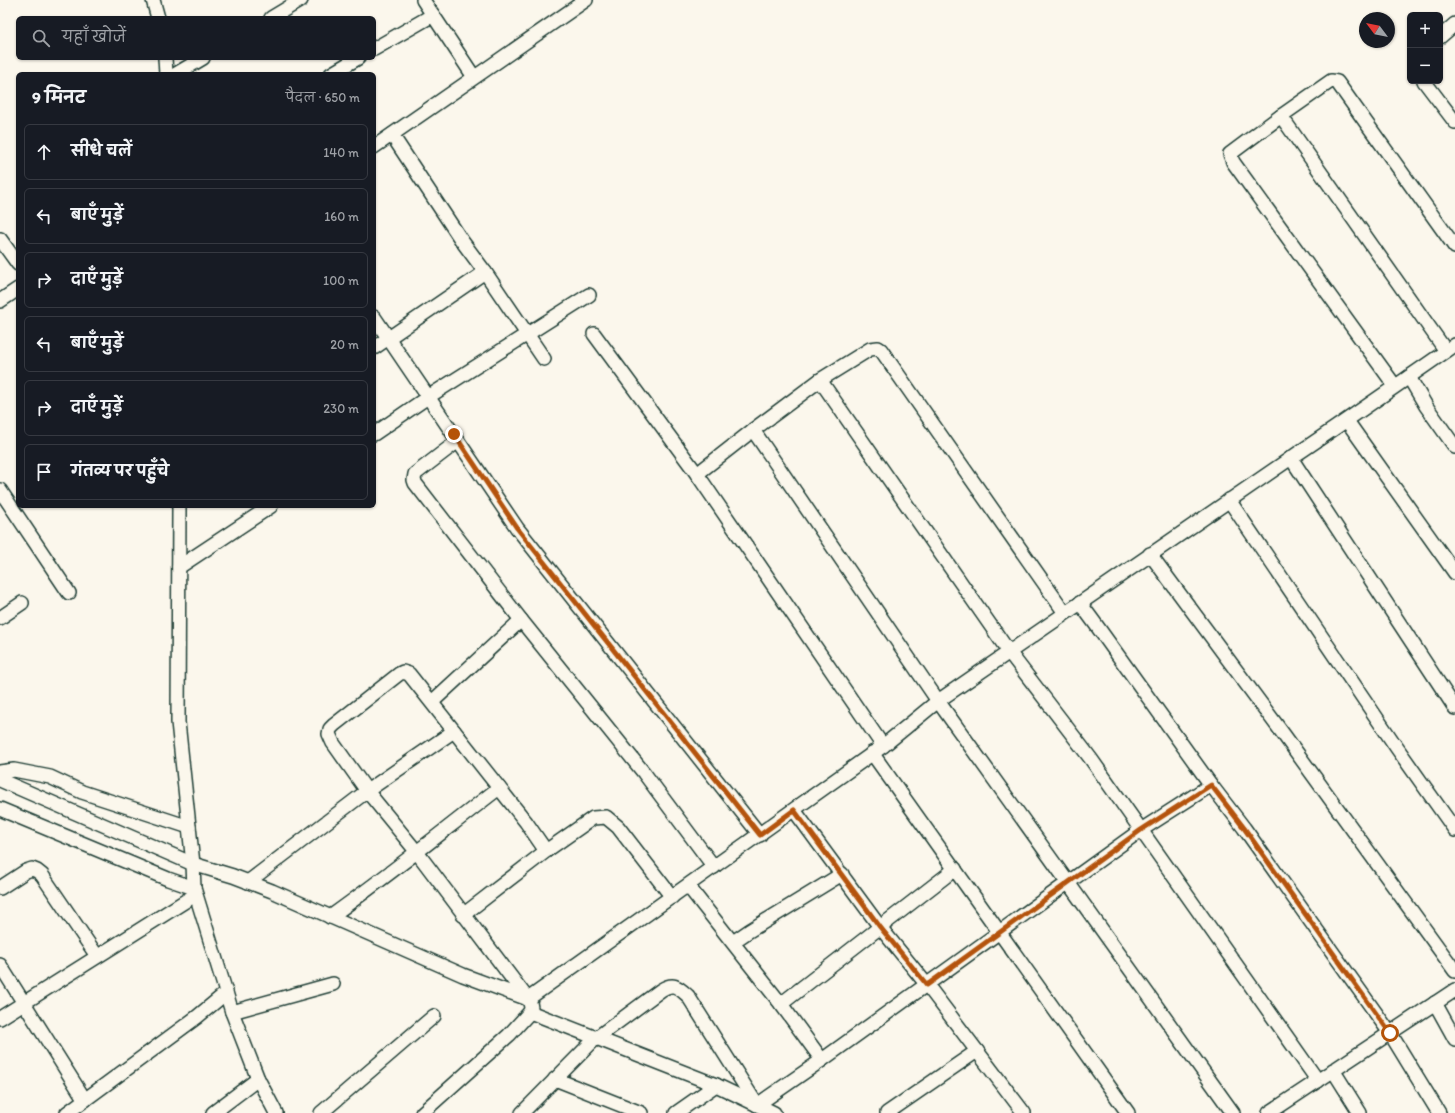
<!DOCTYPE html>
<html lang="hi">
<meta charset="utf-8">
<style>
:root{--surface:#171b24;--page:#20242c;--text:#f1f3f6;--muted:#9ea1a6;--line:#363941}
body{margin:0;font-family:Itim,"Playpen Sans Deva",sans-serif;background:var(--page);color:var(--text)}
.controls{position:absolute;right:12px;top:12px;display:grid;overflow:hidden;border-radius:6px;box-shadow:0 1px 3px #0004}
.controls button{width:36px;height:36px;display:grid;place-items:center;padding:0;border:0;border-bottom:1px solid var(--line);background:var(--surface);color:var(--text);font:20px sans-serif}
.compass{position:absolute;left:1359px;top:12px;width:36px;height:36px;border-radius:50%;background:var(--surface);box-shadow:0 1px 3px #0004;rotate:302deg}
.stop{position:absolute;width:12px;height:12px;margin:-9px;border:3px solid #b45309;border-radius:50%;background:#fff}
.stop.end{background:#b45309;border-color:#fff;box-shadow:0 1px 4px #0008}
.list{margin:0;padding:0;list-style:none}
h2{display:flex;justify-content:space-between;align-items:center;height:52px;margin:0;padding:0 16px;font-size:17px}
h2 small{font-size:13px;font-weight:400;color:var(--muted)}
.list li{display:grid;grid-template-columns:26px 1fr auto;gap:12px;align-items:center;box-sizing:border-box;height:56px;margin:0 8px 8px;padding:0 8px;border:1px solid var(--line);border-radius:6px}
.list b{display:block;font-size:15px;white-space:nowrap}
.list em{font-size:13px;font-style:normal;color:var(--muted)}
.icon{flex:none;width:22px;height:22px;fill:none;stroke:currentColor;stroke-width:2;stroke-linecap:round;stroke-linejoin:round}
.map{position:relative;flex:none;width:1455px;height:1113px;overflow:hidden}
.search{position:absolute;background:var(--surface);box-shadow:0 1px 3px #0004;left:16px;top:16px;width:360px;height:44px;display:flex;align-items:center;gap:10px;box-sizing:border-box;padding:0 14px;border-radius:6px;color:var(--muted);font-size:15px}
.panel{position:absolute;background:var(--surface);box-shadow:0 1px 3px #0004;left:16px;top:72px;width:360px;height:436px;border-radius:6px}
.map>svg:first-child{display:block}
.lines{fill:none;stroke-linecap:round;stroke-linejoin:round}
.minor-casing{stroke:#1f3d34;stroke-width:16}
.minor{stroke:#fbf7ec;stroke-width:13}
.route{stroke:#b45309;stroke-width:5}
</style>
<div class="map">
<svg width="1455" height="1113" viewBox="0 0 1455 1113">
<rect width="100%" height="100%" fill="#fbf7ec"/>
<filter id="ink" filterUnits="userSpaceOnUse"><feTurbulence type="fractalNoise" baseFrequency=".025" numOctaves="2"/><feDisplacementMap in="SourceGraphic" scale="8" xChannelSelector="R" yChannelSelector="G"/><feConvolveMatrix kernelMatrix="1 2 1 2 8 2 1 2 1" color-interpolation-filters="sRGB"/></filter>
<g filter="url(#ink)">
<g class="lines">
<defs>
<g id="minor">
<path d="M153,0L158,18"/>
<path d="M423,0L474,77"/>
<path d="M271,18L301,0"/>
<path d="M1440,37L1455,24"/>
<path d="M374,49L433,15"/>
<path d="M165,58L166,74"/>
<path d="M176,74L203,58"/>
<path d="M331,74L358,58"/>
<path d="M1424,81L1455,122"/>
<path d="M1281,116L1446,351"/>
<path d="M392,135L462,241L485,272L544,359"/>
<path d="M374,147L586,0"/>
<path d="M0,239L18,264"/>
<path d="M0,301L18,289"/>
<path d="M374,317L517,528L760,835"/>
<path d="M594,334L697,474"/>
<path d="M374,348L485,272"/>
<path d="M1409,377L1426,406L1455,447"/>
<path d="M820,380L1009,652L1091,759L1318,1081"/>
<path d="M1395,386L1233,162L1230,154L1281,116L1331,81L1337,82L1455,247"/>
<path d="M1347,421L1455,573"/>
<path d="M753,430L938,701L1233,1113"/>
<path d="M374,434L428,397L589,295"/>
<path d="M458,441L415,474L414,480L415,483L521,620L644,773L714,867"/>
<path d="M1291,458L1455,708"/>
<path d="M0,490L69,593"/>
<path d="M1229,500L1397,748L1455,830"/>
<path d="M179,506L178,722L193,864L194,888L232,1012L242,1038L258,1079L276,1113"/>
<path d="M1150,554L1284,735L1455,971"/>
<path d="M179,567L271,506"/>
<path d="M1080,603L1094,622L1211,785L1244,828L1390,1033L1439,1113"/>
<path d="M0,618L22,603"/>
<path d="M432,702L521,620"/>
<path d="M883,746L697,474L753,430L820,380L870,349L878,348L881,350L1065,613"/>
<path d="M872,753L1128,1113"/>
<path d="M0,772L14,770L50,777L82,792L189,827"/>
<path d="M0,780L193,864L233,876L272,891L463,975L528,999"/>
<path d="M0,809L168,879L194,888"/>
<path d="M794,810L880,927L927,985L1024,1113"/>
<path d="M248,882L367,791L454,731"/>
<path d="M688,886L781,1004L822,1060"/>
<path d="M0,888L26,871L32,869L37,871L42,875L97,956"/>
<path d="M463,915L546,851"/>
<path d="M330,917C388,876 443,831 499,788"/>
<path d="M733,942L749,931L842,874"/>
<path d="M0,965L85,1100"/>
<path d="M528,999L883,746L938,701L1291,458C1346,421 1400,383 1455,345"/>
<path d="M1435,1003L1455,1039"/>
<path d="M781,1004L955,869"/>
<path d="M232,1012L333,984"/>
<path d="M530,1012L716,1085L774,1113"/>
<path d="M0,1018L195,895"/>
<path d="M1333,1070L1360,1113"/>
<path d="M555,1079L641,1113"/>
<path d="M67,1113L197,1017L226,993"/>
<path d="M213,1113L258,1079"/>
<path d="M321,1113L434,1016"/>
<path d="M422,1113L509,1035L530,1012L531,1008L530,1002L416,851L367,791L333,743L329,734L330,729L334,725L399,674L403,672L409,674L526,822L546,851L593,818L606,817L618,827L672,897"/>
<path d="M522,1113L595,1039L661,990C674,982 678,987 688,996L757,1105L822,1060L1141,830L1211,785"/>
<path d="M676,1113L716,1085"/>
<path d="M887,1113L977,1051"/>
<path d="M1269,1113L1455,990"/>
</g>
</defs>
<use href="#minor" class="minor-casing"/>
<use href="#minor" class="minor"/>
</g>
</g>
<g class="lines" filter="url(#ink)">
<path class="route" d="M454,434L517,528L760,835L794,810L880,927L927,985L1141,830L1211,785L1244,828L1390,1033"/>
</g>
</svg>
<div class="controls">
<button>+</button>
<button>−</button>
</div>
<svg class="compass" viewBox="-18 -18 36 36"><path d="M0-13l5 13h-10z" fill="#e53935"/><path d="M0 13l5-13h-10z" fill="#9ea1a6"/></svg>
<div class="stop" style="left:1390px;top:1033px"></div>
<div class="stop end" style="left:454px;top:434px"></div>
<div class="search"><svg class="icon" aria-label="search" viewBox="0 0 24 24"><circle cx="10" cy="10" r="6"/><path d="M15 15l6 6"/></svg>यहाँ खोजें</div>
<section class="panel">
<h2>9 मिनट<small>पैदल · 650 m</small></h2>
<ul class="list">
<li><svg class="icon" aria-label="ahead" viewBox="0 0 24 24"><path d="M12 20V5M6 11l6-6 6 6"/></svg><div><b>सीधे चलें</b></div><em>140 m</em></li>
<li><svg class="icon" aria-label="left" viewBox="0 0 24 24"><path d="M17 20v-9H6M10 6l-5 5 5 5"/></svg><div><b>बाएँ मुड़ें</b></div><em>160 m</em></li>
<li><svg class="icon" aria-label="right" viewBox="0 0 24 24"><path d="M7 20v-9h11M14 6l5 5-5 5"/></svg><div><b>दाएँ मुड़ें</b></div><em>100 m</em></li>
<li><svg class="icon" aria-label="left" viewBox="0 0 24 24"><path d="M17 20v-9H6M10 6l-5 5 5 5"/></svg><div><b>बाएँ मुड़ें</b></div><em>20 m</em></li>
<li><svg class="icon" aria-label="right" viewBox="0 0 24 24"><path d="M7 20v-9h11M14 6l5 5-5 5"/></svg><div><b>दाएँ मुड़ें</b></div><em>230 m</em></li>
<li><svg class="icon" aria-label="arrive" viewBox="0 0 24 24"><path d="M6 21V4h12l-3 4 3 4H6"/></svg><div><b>गंतव्य पर पहुँचे</b></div></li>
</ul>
</section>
</div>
